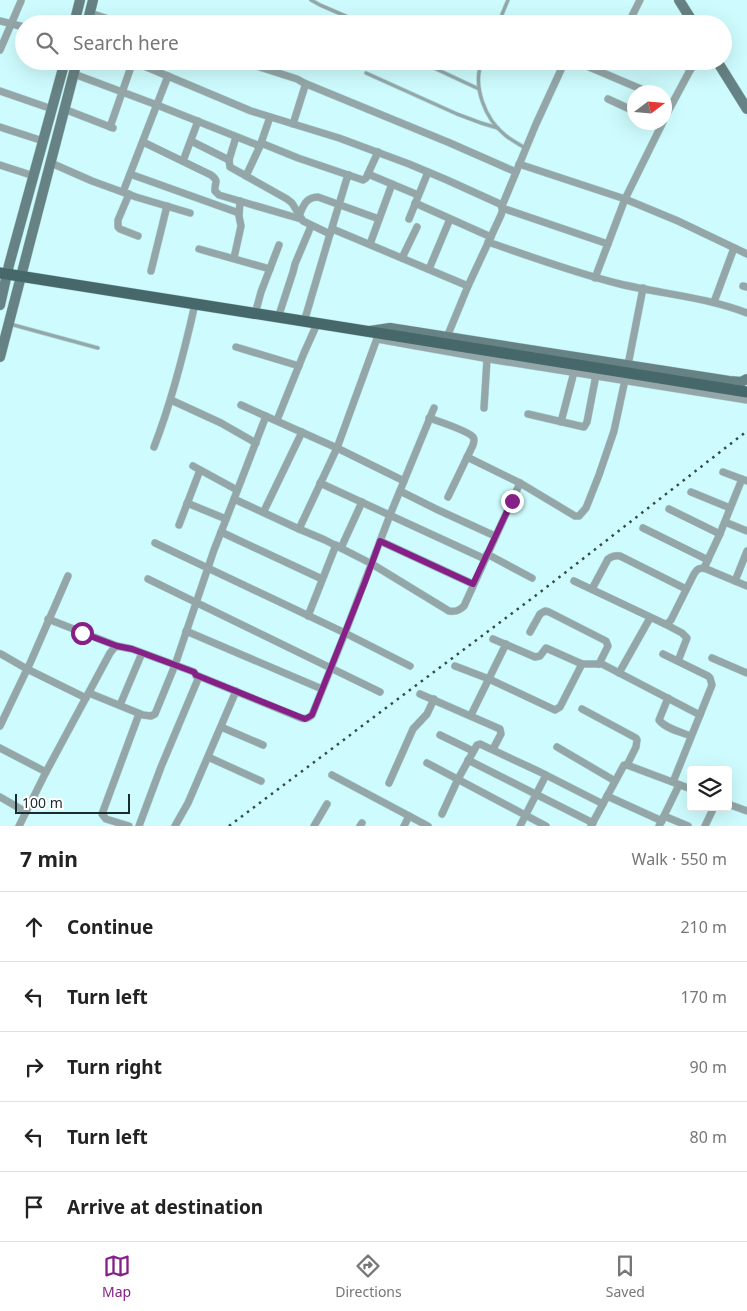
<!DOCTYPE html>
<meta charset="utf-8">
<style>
:root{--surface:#fff;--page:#f6f6f6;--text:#222;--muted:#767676;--line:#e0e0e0;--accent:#862088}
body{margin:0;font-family:"Noto Sans",sans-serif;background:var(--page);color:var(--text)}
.controls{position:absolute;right:15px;bottom:15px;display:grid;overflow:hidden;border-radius:5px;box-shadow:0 5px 20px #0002}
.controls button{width:45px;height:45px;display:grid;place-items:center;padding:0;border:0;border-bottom:1px solid var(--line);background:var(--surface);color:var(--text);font:25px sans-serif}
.compass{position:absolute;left:627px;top:85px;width:45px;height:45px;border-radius:50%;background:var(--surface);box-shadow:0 5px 20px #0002;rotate:74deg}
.scale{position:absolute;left:15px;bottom:12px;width:115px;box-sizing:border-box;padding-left:5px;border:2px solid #192b2c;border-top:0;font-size:14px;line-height:18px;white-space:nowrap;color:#192b2c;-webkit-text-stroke:4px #fff;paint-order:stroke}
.stop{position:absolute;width:15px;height:15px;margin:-11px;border:4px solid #862088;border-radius:50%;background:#fff}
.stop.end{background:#862088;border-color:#fff;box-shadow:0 1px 5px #0008}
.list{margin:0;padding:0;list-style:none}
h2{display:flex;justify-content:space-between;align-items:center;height:65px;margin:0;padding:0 20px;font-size:21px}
h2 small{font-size:16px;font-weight:400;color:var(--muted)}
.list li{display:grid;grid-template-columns:32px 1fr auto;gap:15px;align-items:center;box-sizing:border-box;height:70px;padding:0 20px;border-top:1px solid var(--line)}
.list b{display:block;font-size:19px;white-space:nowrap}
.list em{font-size:16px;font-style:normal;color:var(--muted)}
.icon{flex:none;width:28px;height:28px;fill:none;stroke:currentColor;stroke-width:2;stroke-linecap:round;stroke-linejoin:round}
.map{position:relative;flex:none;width:747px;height:826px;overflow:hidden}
.search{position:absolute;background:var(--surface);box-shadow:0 5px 20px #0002;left:15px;right:15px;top:15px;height:55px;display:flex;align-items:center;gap:12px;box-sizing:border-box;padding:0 18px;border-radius:28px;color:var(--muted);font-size:19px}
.sheet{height:415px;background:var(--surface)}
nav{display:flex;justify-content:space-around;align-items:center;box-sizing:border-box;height:70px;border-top:1px solid var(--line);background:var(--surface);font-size:14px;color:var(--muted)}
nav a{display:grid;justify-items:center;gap:2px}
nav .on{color:var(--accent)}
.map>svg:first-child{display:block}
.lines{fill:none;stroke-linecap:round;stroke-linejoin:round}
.lane-casing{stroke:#add6d8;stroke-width:4.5}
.street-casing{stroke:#add6d8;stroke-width:8}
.secondary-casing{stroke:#add6d8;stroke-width:11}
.primary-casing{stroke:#add6d8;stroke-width:12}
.lane{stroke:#94a6a7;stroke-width:3}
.street{stroke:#94a6a7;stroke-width:7}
.secondary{stroke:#678284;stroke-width:10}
.primary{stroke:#46686a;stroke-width:11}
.rail{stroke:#344a4b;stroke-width:2.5;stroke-dasharray:2.5 5;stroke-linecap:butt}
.route{stroke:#862088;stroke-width:6}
</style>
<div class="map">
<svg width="747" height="826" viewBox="0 0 747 826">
<rect width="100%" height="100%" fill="#cefcfe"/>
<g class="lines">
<defs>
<g id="lane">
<path d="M311,0L320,5L364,24"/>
<path d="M498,24L508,0"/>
<path d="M419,61L479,89"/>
<path d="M482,61C472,86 485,119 505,135C511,140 519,144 525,148"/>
<path d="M366,73L457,114L481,123L498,128"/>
<path d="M10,324L98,348"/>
</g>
<g id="street">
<path d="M90,13L124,24"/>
<path d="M0,21L24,27"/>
<path d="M586,24L596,21L605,24"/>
<path d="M628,24L640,0"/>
<path d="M0,50L21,1"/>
<path d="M132,61L251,111L339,138L409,164L447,180L500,204L503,209L501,215L468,286L447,337"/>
<path d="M241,61L297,79L304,83L305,86L293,124"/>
<path d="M575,61L648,92"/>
<path d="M674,61L691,69"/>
<path d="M74,74L157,105L260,146"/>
<path d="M304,83L450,143L516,172"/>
<path d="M0,91L52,109"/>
<path d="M608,99L634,111"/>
<path d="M64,109L113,128"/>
<path d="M664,119L695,61"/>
<path d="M0,127L43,141"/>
<path d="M110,127L133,61"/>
<path d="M236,137L229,160L230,167L287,199L292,203L303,221L330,234L304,322"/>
<path d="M191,141L229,160"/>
<path d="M143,142L211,175C220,182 214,182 215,191L219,195L301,219"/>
<path d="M261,143L298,158L363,180L366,178L378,152"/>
<path d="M183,161L198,121"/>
<path d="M51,163L92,181L136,197L190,213"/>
<path d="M519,164L625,199L678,221L747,254"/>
<path d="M0,165L34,176"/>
<path d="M130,174L239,213"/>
<path d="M368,174L418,195"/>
<path d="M246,176L260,146L270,117"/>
<path d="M123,192L168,76"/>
<path d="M129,194L118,220V227L120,229L138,236"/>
<path d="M415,203L491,237"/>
<path d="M502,206L536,124L565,61"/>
<path d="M502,208L608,244"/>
<path d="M299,216C303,206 306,197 318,197L379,219"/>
<path d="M409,219L428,172"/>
<path d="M331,231L347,178L349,175"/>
<path d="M330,234L332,230H335L468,286"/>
<path d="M488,242C532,257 575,273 620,284C662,294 706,297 747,313"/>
<path d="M370,244L392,184"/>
<path d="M199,249L270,269"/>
<path d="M234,258L241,226L239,216L240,201"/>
<path d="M402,258L417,227"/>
<path d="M429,269L450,219"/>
<path d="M151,271L167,206"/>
<path d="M595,278L625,199L663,122"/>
<path d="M743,286L747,287"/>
<path d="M714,302L734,248"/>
<path d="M255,314L261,292L279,245"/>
<path d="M278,318L293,272L295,264L311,226"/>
<path d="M377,339L495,360L747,400"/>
<path d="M236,347L299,366"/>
<path d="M628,365L643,288"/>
<path d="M171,400L221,423L256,443"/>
<path d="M241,405L337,448L404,481"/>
<path d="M484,408L487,359"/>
<path d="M528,414L584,427L587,422L596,375"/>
<path d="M429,418C438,421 468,431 473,437C475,440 474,441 473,445L448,497"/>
<path d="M277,420L304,353L317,324"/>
<path d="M561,422L574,372"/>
<path d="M154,447C172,401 184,353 195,304"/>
<path d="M467,457L520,483L575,516H579L586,508L599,475L614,431L625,380"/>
<path d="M193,466L237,490"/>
<path d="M723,472L747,481"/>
<path d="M320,483L485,559"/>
<path d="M400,491L436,509L495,536"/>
<path d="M691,492L730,508"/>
<path d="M234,499L266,416"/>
<path d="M187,503L226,519"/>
<path d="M669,509L720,534"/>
<path d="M264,511L302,432"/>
<path d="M725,522L747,531"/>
<path d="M179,525L200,470"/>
<path d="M643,528L708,560"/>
<path d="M299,529L325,540L372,564L449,611C455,612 459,611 464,606L520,483"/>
<path d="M221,532L322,579"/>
<path d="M380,541L473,584"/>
<path d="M155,543L345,633L410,666"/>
<path d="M341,548L362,502"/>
<path d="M487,554L532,578"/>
<path d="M704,568L719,536L742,479"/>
<path d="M148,579L380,692"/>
<path d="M574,581L665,624L668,623L671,620L694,574C697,569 699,568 704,568L747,586"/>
<path d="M735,581L747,551"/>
<path d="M592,589L608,559C612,556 615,555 620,556L686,589"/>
<path d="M308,616L336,545"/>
<path d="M48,619L117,646"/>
<path d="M665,624L682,633L687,638L678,661"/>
<path d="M186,631L322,689"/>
<path d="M530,632L540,614L545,611L549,612L606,641L608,646L599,664"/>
<path d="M493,639L535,657L540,656L546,648L582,664H602L700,715"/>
<path d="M1,654L27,669L86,698"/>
<path d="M663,654L708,676L710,678L712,685L673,782"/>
<path d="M712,658L747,673"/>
<path d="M455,666L489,679L555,710L560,707L582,664"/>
<path d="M619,673L650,618"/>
<path d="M196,675L301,718C306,719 308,719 312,715L345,633L390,515L434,408"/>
<path d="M89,693L143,715L151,716L155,714L175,665L214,550L234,499L299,529L337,448L379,333"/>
<path d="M420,694L500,729L501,734L493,749"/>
<path d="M668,698L659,720C666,729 681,732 691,736"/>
<path d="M120,705L142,653"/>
<path d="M582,709L636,738L637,740L636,747L627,765"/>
<path d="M471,715L506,644"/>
<path d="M0,726L31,661L68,576"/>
<path d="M221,727L263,745"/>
<path d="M440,735L473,751"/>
<path d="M557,747L615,781"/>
<path d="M0,748L46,772"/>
<path d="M208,757L261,781"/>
<path d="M468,760L593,823"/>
<path d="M427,763L546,826"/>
<path d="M332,775L428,826"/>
<path d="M389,783L413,729L427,714L434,699"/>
<path d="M607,796L662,821"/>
<path d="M0,797L26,812"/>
<path d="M728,804L747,811"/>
<path d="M442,814L458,779L477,745L480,744L540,772L603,804"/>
<path d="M664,816L688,826"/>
<path d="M19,826L46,772L110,653L114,648L117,646L132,649L194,672L198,679L161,767L139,826"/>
<path d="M129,826L106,819L102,814L139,714"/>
<path d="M175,826L188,803L236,691"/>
<path d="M314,826L327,804"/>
<path d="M360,826L362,823"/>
<path d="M404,826L409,816"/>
<path d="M520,826L546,775"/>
<path d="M591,826L624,765H627L691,789"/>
<path d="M659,826L679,785"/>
<path d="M705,826L714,807"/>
</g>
<g id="secondary">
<path d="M679,0L694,24"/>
<path d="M74,24L80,0"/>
<path d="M87,24L93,0"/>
<path d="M717,61L747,109"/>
<path d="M0,305L9,265L65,61"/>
<path d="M370,331L390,328L729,381L741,382L747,379"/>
<path d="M0,357L77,61"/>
</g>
<path id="primary" d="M0,273C249,314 498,350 747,392"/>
</defs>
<use href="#lane" class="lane-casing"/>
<use href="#street" class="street-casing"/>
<use href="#secondary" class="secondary-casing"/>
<use href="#primary" class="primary-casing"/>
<use href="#lane" class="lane"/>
<use href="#street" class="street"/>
<use href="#secondary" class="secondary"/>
<use href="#primary" class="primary"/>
<path class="rail" d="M229,826L539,593L747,431"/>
</g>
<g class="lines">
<path class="route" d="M82,633L117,646L132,649L194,672L196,675L305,719L312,715L365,582L380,541L473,584L512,501"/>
</g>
</svg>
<div class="controls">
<button><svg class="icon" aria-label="layers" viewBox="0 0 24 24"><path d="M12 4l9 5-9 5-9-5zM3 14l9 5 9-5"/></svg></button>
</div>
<svg class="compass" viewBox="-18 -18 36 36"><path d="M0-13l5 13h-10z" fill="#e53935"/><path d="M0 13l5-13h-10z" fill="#767676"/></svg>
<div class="scale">100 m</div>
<div class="stop" style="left:82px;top:633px"></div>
<div class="stop end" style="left:512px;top:501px"></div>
<div class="search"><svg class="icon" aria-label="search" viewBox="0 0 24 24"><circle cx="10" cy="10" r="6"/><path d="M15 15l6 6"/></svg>Search here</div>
</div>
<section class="sheet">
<h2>7 min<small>Walk · 550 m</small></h2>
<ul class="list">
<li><svg class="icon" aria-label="ahead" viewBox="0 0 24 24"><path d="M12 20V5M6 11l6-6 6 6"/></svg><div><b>Continue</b></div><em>210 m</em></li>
<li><svg class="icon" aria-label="left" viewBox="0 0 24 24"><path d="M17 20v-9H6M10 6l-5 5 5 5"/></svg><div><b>Turn left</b></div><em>170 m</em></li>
<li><svg class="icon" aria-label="right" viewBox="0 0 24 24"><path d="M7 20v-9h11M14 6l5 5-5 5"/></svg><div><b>Turn right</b></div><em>90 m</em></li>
<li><svg class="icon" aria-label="left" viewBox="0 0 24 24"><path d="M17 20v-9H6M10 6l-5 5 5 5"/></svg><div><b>Turn left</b></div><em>80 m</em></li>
<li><svg class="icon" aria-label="arrive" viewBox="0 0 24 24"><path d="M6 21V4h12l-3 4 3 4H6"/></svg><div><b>Arrive at destination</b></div></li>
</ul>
</section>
<nav>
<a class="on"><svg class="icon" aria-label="map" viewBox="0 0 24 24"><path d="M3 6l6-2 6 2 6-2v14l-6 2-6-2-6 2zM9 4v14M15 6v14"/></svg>Map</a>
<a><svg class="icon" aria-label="directions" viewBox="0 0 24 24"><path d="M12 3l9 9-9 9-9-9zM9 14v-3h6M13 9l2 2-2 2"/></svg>Directions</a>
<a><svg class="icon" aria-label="saved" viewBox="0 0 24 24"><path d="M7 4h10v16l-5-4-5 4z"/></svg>Saved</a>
</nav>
